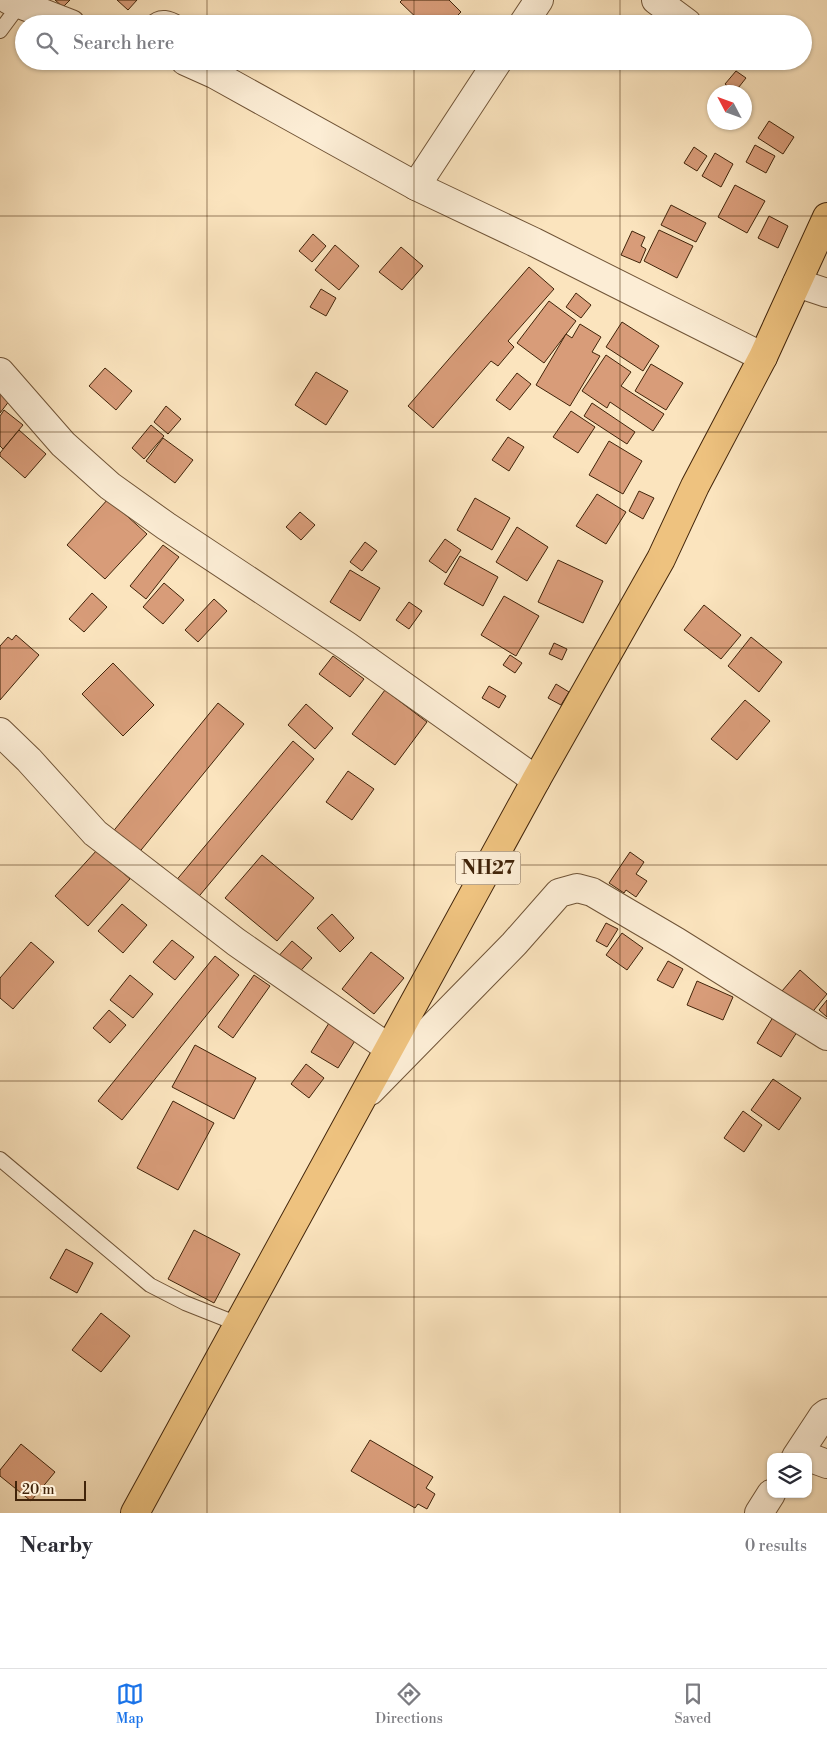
<!DOCTYPE html>
<style>
:root{--surface:#fff;--page:#f7f7f7;--text:#2b2b33;--muted:#7c7c81;--line:#e1e1e2;--accent:#1a73e8}
body{margin:0;font-family:"Libre Bodoni",serif;background:var(--page);color:var(--text)}
.controls{position:absolute;right:15px;bottom:15px;display:grid;overflow:hidden;border-radius:10px;box-shadow:0 1px 4px #0004}
.controls button{width:45px;height:45px;display:grid;place-items:center;padding:0;border:0;border-bottom:1px solid var(--line);background:var(--surface);color:var(--text);font:25px sans-serif}
.compass{position:absolute;left:707px;top:85px;width:45px;height:45px;border-radius:50%;background:var(--surface);box-shadow:0 1px 4px #0004;rotate:311deg}
.scale{position:absolute;left:15px;bottom:12px;width:71px;box-sizing:border-box;padding-left:5px;border:2px solid #41240a;border-top:0;font-size:14px;line-height:18px;white-space:nowrap;color:#41240a;-webkit-text-stroke:4px #fcedd5;paint-order:stroke}
.list{margin:0;padding:0;list-style:none}
h2{display:flex;justify-content:space-between;align-items:center;height:65px;margin:0;padding:0 20px;font-size:21px}
h2 small{font-size:16px;font-weight:400;color:var(--muted)}
.icon{flex:none;width:28px;height:28px;fill:none;stroke:currentColor;stroke-width:2;stroke-linecap:round;stroke-linejoin:round}
.map{position:relative;flex:none;width:827px;height:1513px;overflow:hidden}
.search{position:absolute;background:var(--surface);box-shadow:0 1px 4px #0004;left:15px;right:15px;top:15px;height:55px;display:flex;align-items:center;gap:12px;box-sizing:border-box;padding:0 18px;border-radius:28px;color:var(--muted);font-size:19px}
.sheet{height:155px;background:var(--surface)}
nav{display:flex;justify-content:space-around;align-items:center;box-sizing:border-box;height:70px;border-top:1px solid var(--line);background:var(--surface);font-size:14px;color:var(--muted)}
nav a{display:grid;justify-items:center;gap:2px}
nav .on{color:var(--accent)}
.map>svg:first-child{display:block}
.building{fill:#d89c79;stroke:#41240a}
.lines{fill:none;stroke-linecap:round;stroke-linejoin:round}
.service-casing{stroke:#705437;stroke-width:16}
.minor-casing{stroke:#705437;stroke-width:30}
.trunk-casing{stroke:#41240a;stroke-width:30}
.service{stroke:#fcedd5;stroke-width:14}
.minor{stroke:#fcedd5;stroke-width:28}
.trunk{stroke:#eec27f;stroke-width:28}
.grid{fill:none;stroke:#41240a;stroke-width:1;stroke-opacity:0.55}
.labels{text-anchor:middle;dominant-baseline:central;stroke-width:5;stroke-linejoin:round;paint-order:stroke}
.shield{fill:#fcedd5;stroke:#796047;stroke-width:1}
.shield-label{font-size:19px;font-weight:bold;fill:#41240a}
</style>
<div class="map">
<svg width="827" height="1513" viewBox="0 0 827 1513">
<rect width="100%" height="100%" fill="#fbe4be"/>
<filter id="stains"><feTurbulence type="fractalNoise" baseFrequency=".004" numOctaves="4"/><feColorMatrix values="0 0 0 0 .2 0 0 0 0 .09 0 0 0 0 .02 0 0 0 .5 -.17"/></filter>
<radialGradient id="worn" r=".72"><stop offset=".6" stop-color="#630" stop-opacity="0"/><stop offset="1" stop-color="#630" stop-opacity=".3"/></radialGradient>
<g class="building">
<path d="M55,0H70L63,7Z"/>
<path d="M117,0H137L128,10Z"/>
<path d="M402,0H449L461,12L449,24H423L400,2Z"/>
<path d="M736,71L746,78L735,92L725,84Z"/>
<path d="M769,121L794,137L783,154L758,138Z"/>
<path d="M755,145L775,156L766,173L746,162Z"/>
<path d="M694,147L707,156L697,171L684,163Z"/>
<path d="M715,153L733,164L721,187L702,176Z"/>
<path d="M735,185L765,201L747,233L718,217Z"/>
<path d="M671,205L706,223L696,242L661,225Z"/>
<path d="M769,216L788,226L778,248L758,238Z"/>
<path d="M659,230L693,246L677,278L644,261Z"/>
<path d="M632,231L645,237L641,246L646,249L640,263L621,255Z"/>
<path d="M313,234L326,246L312,262L299,251Z"/>
<path d="M335,245L359,266L339,290L315,270Z"/>
<path d="M401,247L423,266L402,290L379,272Z"/>
<path d="M529,267L554,289L508,341L514,347L498,366L491,361L433,428L408,406Z"/>
<path d="M321,289L336,298L326,316L310,307Z"/>
<path d="M576,293L591,305L581,318L566,307Z"/>
<path d="M549,301L576,321L544,363L517,343Z"/>
<path d="M622,322L659,346L643,371L606,347Z"/>
<path d="M580,324L601,337L592,352L600,356L570,406L536,385L566,334L572,338Z"/>
<path d="M606,355L631,372L621,386L664,414L653,431L610,402L607,408L582,391Z"/>
<path d="M651,364L683,383L666,410L635,391Z"/>
<path d="M105,368L132,391L116,410L89,386Z"/>
<path d="M316,372L348,391L326,425L295,405Z"/>
<path d="M517,373L531,384L510,410L496,400Z"/>
<path d="M0,386L13,396L0,413Z"/>
<path d="M592,403L635,432L627,444L584,416Z"/>
<path d="M166,406L181,419L168,434L154,422Z"/>
<path d="M4,410L23,425L3,449L0,446V416Z"/>
<path d="M571,411L595,427L578,453L553,437Z"/>
<path d="M151,425L164,436L144,459L132,448Z"/>
<path d="M19,430L46,454L25,478L0,456V453Z"/>
<path d="M508,437L524,447L509,471L492,460Z"/>
<path d="M163,438L193,460L175,483L146,461Z"/>
<path d="M609,441L642,461L623,494L589,475Z"/>
<path d="M639,491L654,498L643,519L629,511Z"/>
<path d="M597,494L626,512L606,544L576,526Z"/>
<path d="M475,498L510,518L492,550L457,530Z"/>
<path d="M108,499L147,534L105,579L67,545Z"/>
<path d="M300,512L315,525L301,540L286,527Z"/>
<path d="M517,527L548,547L527,581L496,562Z"/>
<path d="M445,539L461,550L446,573L429,561Z"/>
<path d="M365,542L377,551L362,571L350,562Z"/>
<path d="M163,545L179,557L146,599L130,586Z"/>
<path d="M460,556L498,577L483,606L444,584Z"/>
<path d="M558,560L603,581L583,623L538,602Z"/>
<path d="M350,570L380,588L360,621L330,602Z"/>
<path d="M164,583L184,600L163,624L143,607Z"/>
<path d="M92,593L107,607L84,632L69,619Z"/>
<path d="M504,596L539,616L516,656L481,635Z"/>
<path d="M214,599L227,611L198,642L185,630Z"/>
<path d="M409,602L422,611L409,629L396,620Z"/>
<path d="M704,605L741,635L721,659L684,630Z"/>
<path d="M16,635L39,655L0,700V646L8,637L12,640Z"/>
<path d="M751,637L782,662L759,692L728,666Z"/>
<path d="M554,643L567,649L562,660L549,654Z"/>
<path d="M510,655L522,663L515,673L503,665Z"/>
<path d="M333,656L364,679L350,697L319,674Z"/>
<path d="M113,663L154,705L123,736L82,694Z"/>
<path d="M556,684L569,692L561,705L548,698Z"/>
<path d="M489,686L506,696L499,708L482,698Z"/>
<path d="M385,690L427,722L395,765L352,734Z"/>
<path d="M745,700L770,721L737,760L711,739Z"/>
<path d="M218,703L244,724L137,855L111,834Z"/>
<path d="M306,704L333,728L315,749L288,725Z"/>
<path d="M293,741L314,759L195,901L174,883Z"/>
<path d="M348,771L374,789L352,820L326,802Z"/>
<path d="M97,850L130,879L88,926L55,896Z"/>
<path d="M630,852L644,862L636,874L647,881L636,897L626,890L624,893L609,883Z"/>
<path d="M262,855L314,898L277,941L225,898Z"/>
<path d="M122,904L147,925L123,953L98,931Z"/>
<path d="M332,914L354,938L340,952L317,928Z"/>
<path d="M606,923L618,929L607,947L596,941Z"/>
<path d="M622,933L643,948L627,970L606,955Z"/>
<path d="M172,940L194,957L175,980L153,962Z"/>
<path d="M292,941L312,958L296,976L276,959Z"/>
<path d="M31,942L54,962L13,1009L0,998V978Z"/>
<path d="M371,952L404,978L374,1014L342,989Z"/>
<path d="M215,956L239,975L122,1120L98,1101Z"/>
<path d="M668,961L683,969L673,988L657,980Z"/>
<path d="M800,970L827,994L810,1015L782,991Z"/>
<path d="M130,975L153,994L133,1018L110,1000Z"/>
<path d="M254,975L270,986L233,1038L218,1027Z"/>
<path d="M697,981L733,997L723,1020L687,1005Z"/>
<path d="M827,1000V1017L819,1010Z"/>
<path d="M109,1010L126,1025L110,1043L93,1028Z"/>
<path d="M775,1014L799,1029L781,1057L757,1043Z"/>
<path d="M329,1023L356,1039L338,1068L311,1052Z"/>
<path d="M195,1045L256,1078L234,1119L172,1087Z"/>
<path d="M306,1064L324,1078L309,1098L291,1084Z"/>
<path d="M773,1079L801,1098L779,1130L751,1110Z"/>
<path d="M173,1101L214,1123L178,1190L137,1168Z"/>
<path d="M743,1111L762,1125L744,1152L724,1138Z"/>
<path d="M194,1230L240,1254L214,1303L168,1279Z"/>
<path d="M66,1249L93,1263L77,1293L50,1278Z"/>
<path d="M101,1313L130,1336L101,1372L72,1350Z"/>
<path d="M370,1440L433,1477L426,1488L435,1494L427,1509L418,1504L415,1508L351,1471Z"/>
<path d="M21,1444L55,1472L31,1501L0,1476V1470Z"/>
</g>
<g class="lines">
<defs>
<g id="service">
<path d="M151,24C160,14 170,18 180,24"/>
<path d="M0,31L20,4"/>
<path d="M0,1159L150,1285L185,1303L238,1324"/>
</g>
<g id="minor">
<path d="M9,0L71,24"/>
<path d="M656,0L687,23"/>
<path d="M523,24L539,0"/>
<path d="M185,61L214,74L416,186L534,242L763,357"/>
<path d="M416,186L498,61"/>
<path d="M797,283L827,293"/>
<path d="M0,372L63,444L110,486L166,526L347,646L536,780"/>
<path d="M0,732L29,760L95,833L236,942L390,1049"/>
<path d="M370,1091L514,944L559,893L577,888L592,892L677,942L827,1036"/>
<path d="M796,1457L823,1416L827,1413"/>
<path d="M808,1457L827,1464"/>
<path d="M759,1513L771,1494"/>
</g>
<path id="trunk" d="M135,1513L536,780L661,559L695,486L763,357L827,217"/>
</defs>
<use href="#service" class="service-casing"/>
<use href="#minor" class="minor-casing"/>
<use href="#trunk" class="trunk-casing"/>
<use href="#service" class="service"/>
<use href="#minor" class="minor"/>
<use href="#trunk" class="trunk"/>
</g>
<path class="grid" d="M207,0V24M414,0V24M620,0V24M207,61V1513M414,61V1513M620,61V1513M0,216H827M0,432H827M0,648H827M0,865H827M0,1081H827M0,1297H827"/>
<g class="labels">
<rect class="shield" x="455.5" y="851.5" width="65" height="33" rx="4"/>
<g class="shield-label">
<text x="488" y="868">NH27</text>
</g>
</g>
<rect width="100%" height="100%" filter="url(#stains)"/>
<rect width="100%" height="100%" fill="url(#worn)"/>
</svg>
<div class="controls">
<button><svg class="icon" aria-label="layers" viewBox="0 0 24 24"><path d="M12 4l9 5-9 5-9-5zM3 14l9 5 9-5"/></svg></button>
</div>
<svg class="compass" viewBox="-18 -18 36 36"><path d="M0-13l5 13h-10z" fill="#e53935"/><path d="M0 13l5-13h-10z" fill="#7c7c81"/></svg>
<div class="scale">20 m</div>
<div class="search"><svg class="icon" aria-label="search" viewBox="0 0 24 24"><circle cx="10" cy="10" r="6"/><path d="M15 15l6 6"/></svg>Search here</div>
</div>
<section class="sheet">
<h2>Nearby<small>0 results</small></h2>
<ul class="list">
</ul>
</section>
<nav>
<a class="on"><svg class="icon" aria-label="map" viewBox="0 0 24 24"><path d="M3 6l6-2 6 2 6-2v14l-6 2-6-2-6 2zM9 4v14M15 6v14"/></svg>Map</a>
<a><svg class="icon" aria-label="directions" viewBox="0 0 24 24"><path d="M12 3l9 9-9 9-9-9zM9 14v-3h6M13 9l2 2-2 2"/></svg>Directions</a>
<a><svg class="icon" aria-label="saved" viewBox="0 0 24 24"><path d="M7 4h10v16l-5-4-5 4z"/></svg>Saved</a>
</nav>
